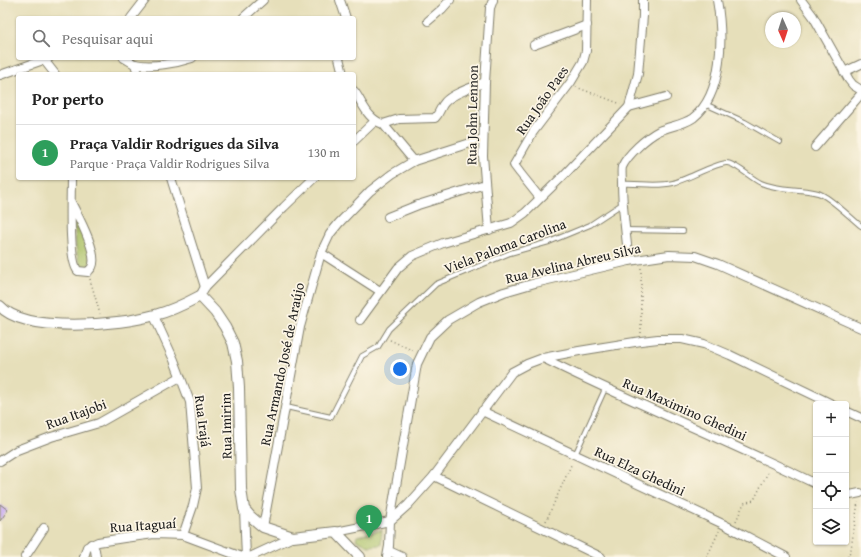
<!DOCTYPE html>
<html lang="pt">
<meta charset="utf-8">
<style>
:root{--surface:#fff;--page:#f2f2f2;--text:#222;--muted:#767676;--line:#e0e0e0;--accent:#b45309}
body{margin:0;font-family:"Gentium Book Plus",serif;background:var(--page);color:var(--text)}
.controls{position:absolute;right:12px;bottom:12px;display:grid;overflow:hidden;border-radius:4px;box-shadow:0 1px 3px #0004}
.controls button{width:36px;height:36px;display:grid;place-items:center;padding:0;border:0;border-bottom:1px solid var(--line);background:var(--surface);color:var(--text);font:20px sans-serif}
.compass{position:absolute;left:765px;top:12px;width:36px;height:36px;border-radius:50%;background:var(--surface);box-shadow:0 1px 3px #0004;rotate:177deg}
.you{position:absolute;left:400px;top:369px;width:14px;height:14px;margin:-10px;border:3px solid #fff;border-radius:50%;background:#1a73e8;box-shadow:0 0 0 6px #1a73e833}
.badge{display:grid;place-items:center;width:26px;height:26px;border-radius:50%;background:var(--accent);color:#fff;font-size:13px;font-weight:700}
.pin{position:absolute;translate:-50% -33px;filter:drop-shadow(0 1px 2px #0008)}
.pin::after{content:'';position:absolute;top:21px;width:14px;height:12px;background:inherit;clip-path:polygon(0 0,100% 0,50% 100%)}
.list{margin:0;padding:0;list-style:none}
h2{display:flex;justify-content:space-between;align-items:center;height:52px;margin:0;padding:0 16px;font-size:17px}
h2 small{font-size:13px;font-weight:400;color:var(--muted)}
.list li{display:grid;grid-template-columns:26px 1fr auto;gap:12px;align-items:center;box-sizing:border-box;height:56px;padding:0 16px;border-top:1px solid var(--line)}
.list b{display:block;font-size:15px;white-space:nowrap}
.list p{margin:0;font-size:13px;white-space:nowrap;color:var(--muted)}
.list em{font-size:13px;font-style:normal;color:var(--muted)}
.icon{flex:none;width:22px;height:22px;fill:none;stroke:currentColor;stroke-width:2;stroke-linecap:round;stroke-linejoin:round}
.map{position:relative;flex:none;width:861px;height:557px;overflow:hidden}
.search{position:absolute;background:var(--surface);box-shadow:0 1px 3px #0004;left:16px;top:16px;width:340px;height:44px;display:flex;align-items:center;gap:10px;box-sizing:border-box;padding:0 14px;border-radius:4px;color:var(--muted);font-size:15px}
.panel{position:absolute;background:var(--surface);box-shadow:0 1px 3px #0004;left:16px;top:72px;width:340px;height:108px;border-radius:4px}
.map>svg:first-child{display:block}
.green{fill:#aac166;stroke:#636e41}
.building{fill:#c8abf0}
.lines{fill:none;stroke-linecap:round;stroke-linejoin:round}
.service-casing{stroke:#817e6b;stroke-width:6}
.minor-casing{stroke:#817e6b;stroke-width:10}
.tertiary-casing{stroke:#817e6b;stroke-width:12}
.path{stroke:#817e6b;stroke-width:1.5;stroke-dasharray:1 3;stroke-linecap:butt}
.service{stroke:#fff;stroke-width:4}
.minor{stroke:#fff;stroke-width:8}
.tertiary{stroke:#fff;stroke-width:10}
.labels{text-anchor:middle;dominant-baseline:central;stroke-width:3.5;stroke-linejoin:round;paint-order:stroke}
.street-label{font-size:14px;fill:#1c1c1c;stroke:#fcf5e5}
</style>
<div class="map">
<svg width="861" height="557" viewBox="0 0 861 557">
<rect width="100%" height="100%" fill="#fcf5e5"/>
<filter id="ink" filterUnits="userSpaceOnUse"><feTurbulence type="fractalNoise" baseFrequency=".025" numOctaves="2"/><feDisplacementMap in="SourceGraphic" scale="8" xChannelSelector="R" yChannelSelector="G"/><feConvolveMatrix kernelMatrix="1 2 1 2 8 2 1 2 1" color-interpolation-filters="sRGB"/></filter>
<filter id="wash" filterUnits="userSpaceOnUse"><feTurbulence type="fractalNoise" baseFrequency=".012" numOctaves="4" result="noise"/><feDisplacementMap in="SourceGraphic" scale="16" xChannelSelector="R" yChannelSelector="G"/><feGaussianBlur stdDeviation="0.9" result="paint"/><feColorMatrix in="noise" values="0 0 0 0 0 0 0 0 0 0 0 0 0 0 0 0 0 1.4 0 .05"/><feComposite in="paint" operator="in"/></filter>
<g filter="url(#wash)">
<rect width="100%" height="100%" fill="#e6dfba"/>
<g class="green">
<path d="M75,218L86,240L91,262L87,268H84C74,262 75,231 75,218Z"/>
<path d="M382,530L381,545L369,546L356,540L357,536Z"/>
</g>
<g id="blocks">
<path class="building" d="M0,504L8,510L0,521Z"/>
</g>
</g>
<g filter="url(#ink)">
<use href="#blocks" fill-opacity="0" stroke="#817e6b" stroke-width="1"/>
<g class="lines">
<defs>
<g id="service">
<path d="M705,104L745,122L780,142"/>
<path d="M622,184C639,183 656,187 673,183C686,180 718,162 727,163C735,163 752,179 761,183C779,191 799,188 818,193C829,196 851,218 861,226"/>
<path d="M625,230L683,231"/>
<path d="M286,407L331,417L362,356L378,347L389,329L436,284L510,253L549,242L590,225L622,204"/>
<path d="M575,455L605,389"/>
</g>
<g id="minor">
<path d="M340,0L346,18"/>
<path d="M801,0L813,16L849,80L853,85L861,90"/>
<path d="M131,18L145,0"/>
<path d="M243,18L263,0"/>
<path d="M428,21L442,9L450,0"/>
<path d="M534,45L587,25"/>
<path d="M124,58C128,60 132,63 135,64C151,68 177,63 192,58"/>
<path d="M339,58L343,74"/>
<path d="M44,60L55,74"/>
<path d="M135,64L138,74"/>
<path d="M844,72L861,64"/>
<path d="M0,75L49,58"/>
<path d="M354,91C363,103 367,119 383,124L414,161"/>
<path d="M629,107L666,97"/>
<path d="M383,124L399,119L435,118C440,113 440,107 445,102C453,93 474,87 485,82"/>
<path d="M354,141L375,121"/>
<path d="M815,147L861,94"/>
<path d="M71,178C71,196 68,261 78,271L88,272C88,271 92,268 92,267C99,254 78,216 72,204"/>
<path d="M171,178L205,287"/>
<path d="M540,198L520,173L514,165L533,132L571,82L583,62L586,51L587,0"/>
<path d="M388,217L418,205L485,184"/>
<path d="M489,230L483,156L485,82L490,8L493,0"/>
<path d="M321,253L330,234L339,223L370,191L392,174L414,161L483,139"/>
<path d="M629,261C626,235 622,209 622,182C622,178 621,171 622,167C627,155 647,137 659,131C670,126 683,125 693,118C724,94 723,34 717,0"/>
<path d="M200,296L205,287L284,207L314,178"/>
<path d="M154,316L174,360L190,402L197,488L193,506L183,535"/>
<path d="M360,320L398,268L412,256L443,243L511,223L525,213L564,175L629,107L638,74L643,16V0"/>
<path d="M543,358C633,403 726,440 816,484"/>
<path d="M482,411L723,524L786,557"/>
<path d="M846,411L861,418"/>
<path d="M0,461L17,450L51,437L99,423L180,377"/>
<path d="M434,476L601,557"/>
<path d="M846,494L850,495L860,493"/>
<path d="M244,509L246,557"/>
<path d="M263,527L300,327L321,253L380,291"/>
<path d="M336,532L390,521L408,505L434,476L512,372L527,364L543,358L579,351L641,341L658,339H682L704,344L730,355L832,404"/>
<path d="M91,544L95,550L96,557"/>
<path d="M389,551L402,557"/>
<path d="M25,557L44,528"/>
<path d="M84,557L87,547L98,542L124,538L154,534L183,535L242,557"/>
<path d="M250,557L293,537"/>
<path d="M387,557L389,546L390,521L417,364L430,337L448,320L479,302L504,292L535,283L629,261L669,255L695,256L718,264L861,328"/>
</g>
<path id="tertiary" d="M0,306C25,334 121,325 155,315C171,311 185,304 200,296L215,312L225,327L233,343L237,361L239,388L241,489L244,509L250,516L263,527L293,537L336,532L360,557"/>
</defs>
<use href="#service" class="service-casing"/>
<use href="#minor" class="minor-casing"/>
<use href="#tertiary" class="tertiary-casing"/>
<g class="path">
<path d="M576,87L621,104"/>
<path d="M641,268V334"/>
<path d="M90,279L100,314"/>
<path d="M390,340L414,351"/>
<path d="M546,521L572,463"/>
<path d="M736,521L744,503L754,500L769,470"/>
<path d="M707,557L719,531"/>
<path d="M848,557L851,549L858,502"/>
</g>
<use href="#service" class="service"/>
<use href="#minor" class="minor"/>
<use href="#tertiary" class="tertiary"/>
</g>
</g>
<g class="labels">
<g class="street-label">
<text transform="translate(542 100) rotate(-55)">Rua João Paes</text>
<text transform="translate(472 115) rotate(-89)">Rua John Lennon</text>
<text transform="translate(505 246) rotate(-21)">Viela Paloma Carolina</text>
<text transform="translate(573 263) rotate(-13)">Rua Avelina Abreu Silva</text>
<text transform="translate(282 364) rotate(-78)">Rua Armando José de Araújo</text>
<text transform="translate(685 409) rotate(24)">Rua Maximino Ghedini</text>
<text transform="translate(76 414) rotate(-20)">Rua Itajobi</text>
<text transform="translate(203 421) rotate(83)">Rua Irajá</text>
<text transform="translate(226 426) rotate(-91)">Rua Imirim</text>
<text transform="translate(640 471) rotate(25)">Rua Elza Ghedini</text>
<text transform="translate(143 525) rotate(-4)">Rua Itaguaí</text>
</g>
</g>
</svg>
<div class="controls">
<button>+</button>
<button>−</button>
<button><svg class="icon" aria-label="locate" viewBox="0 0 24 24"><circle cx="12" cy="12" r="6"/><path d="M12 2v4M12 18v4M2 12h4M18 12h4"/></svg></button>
<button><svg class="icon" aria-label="layers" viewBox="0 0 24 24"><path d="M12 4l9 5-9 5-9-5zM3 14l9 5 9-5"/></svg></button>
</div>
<svg class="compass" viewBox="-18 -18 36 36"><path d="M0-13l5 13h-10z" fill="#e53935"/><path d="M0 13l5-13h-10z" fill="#767676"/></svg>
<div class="you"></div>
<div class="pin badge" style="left:369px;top:538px;background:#2e9e5b">1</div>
<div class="search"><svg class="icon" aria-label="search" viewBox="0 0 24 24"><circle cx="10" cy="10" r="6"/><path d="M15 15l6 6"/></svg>Pesquisar aqui</div>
<section class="panel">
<h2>Por perto<small></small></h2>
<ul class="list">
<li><span class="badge" style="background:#2e9e5b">1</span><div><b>Praça Valdir Rodrigues da Silva</b><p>Parque · Praça Valdir Rodrigues Silva</p></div><em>130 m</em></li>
</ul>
</section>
</div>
